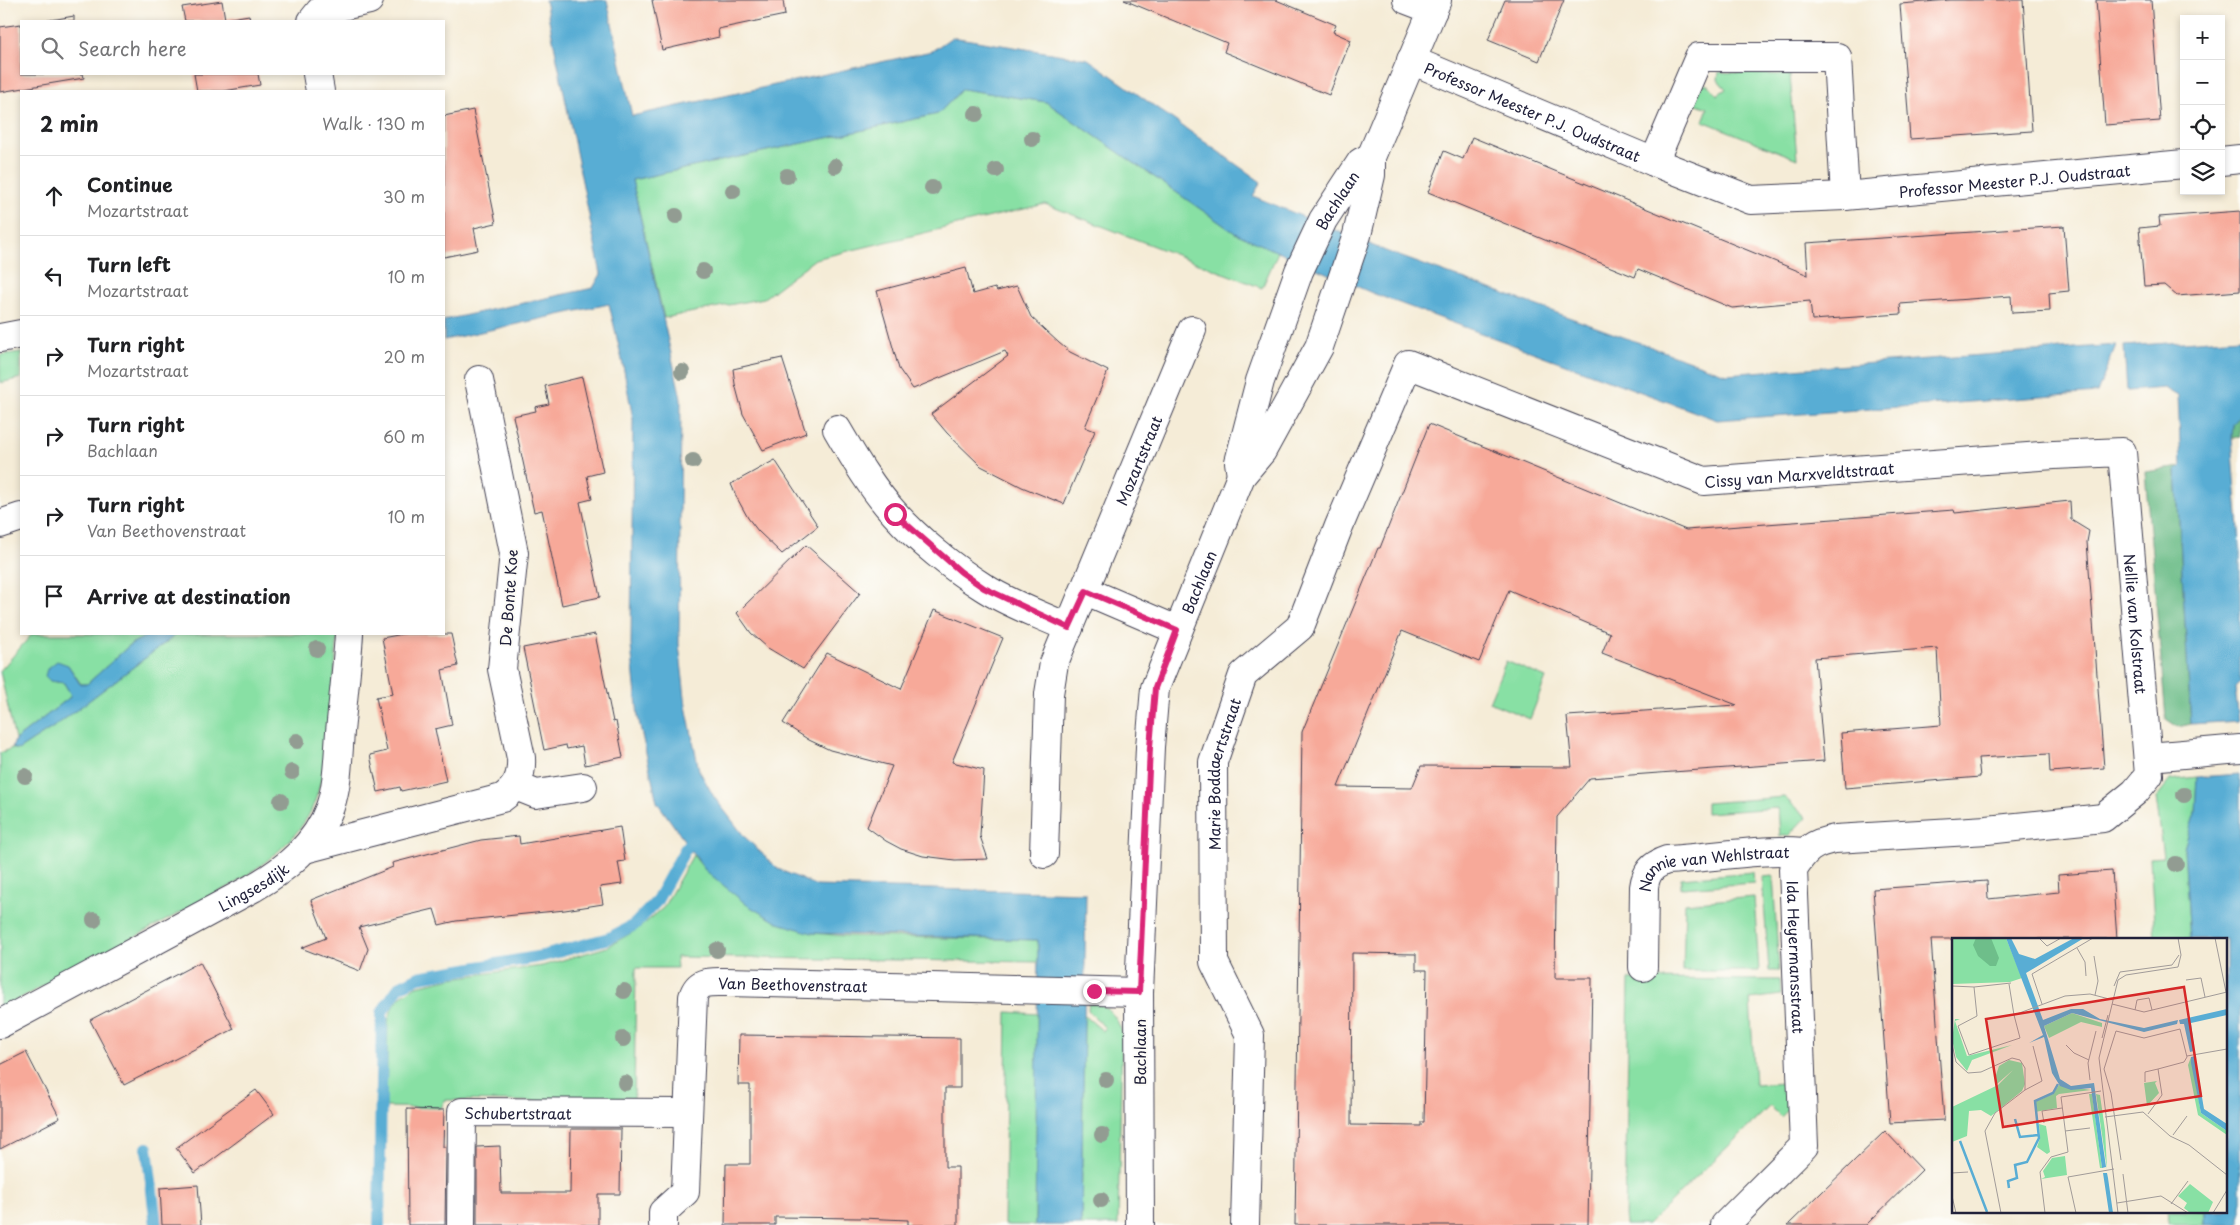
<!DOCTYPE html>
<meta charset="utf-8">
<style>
:root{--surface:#fff;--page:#f6f6f6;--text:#202124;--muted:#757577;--line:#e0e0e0}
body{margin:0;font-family:"Playpen Sans",sans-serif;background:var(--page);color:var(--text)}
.controls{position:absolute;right:15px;top:15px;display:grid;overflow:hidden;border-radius:0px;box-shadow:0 2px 8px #0003}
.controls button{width:45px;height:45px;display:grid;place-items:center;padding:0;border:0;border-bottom:1px solid var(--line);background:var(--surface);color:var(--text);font:25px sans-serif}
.stop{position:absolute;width:15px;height:15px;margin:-11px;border:4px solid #db2777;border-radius:50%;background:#fff}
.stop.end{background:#db2777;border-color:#fff;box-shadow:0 1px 5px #0008}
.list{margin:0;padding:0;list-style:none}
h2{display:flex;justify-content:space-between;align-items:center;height:65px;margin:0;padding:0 20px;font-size:21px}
h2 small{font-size:16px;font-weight:400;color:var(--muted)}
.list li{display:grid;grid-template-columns:32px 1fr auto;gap:15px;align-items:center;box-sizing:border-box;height:80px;padding:0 20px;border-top:1px solid var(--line)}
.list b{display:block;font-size:19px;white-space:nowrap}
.list p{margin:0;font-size:16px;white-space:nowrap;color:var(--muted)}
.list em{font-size:16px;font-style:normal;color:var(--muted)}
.icon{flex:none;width:28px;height:28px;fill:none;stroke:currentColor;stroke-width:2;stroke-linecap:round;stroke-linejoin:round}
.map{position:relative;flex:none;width:2240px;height:1225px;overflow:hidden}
.search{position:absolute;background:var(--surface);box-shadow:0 2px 8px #0003;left:20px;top:20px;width:425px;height:55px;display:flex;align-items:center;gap:12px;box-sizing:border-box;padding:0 18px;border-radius:0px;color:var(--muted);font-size:19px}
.panel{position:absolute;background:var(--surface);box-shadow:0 2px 8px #0003;left:20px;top:90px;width:425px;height:545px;border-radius:0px}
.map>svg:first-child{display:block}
.green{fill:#88e0a4;stroke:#558170}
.forest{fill:#6ebe8a;stroke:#487062}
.water{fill:#59add4;stroke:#3e6888}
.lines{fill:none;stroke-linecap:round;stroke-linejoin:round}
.stream{stroke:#59add4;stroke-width:12}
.building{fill:#f7a999;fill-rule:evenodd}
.minor-casing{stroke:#424052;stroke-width:30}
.tertiary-casing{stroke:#424052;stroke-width:30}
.minor{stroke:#fff;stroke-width:28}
.tertiary{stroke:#fff;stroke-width:28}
.tree{fill:#929c92}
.route{stroke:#db2777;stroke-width:6}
.labels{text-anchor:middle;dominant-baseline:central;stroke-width:4;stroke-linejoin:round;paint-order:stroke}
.street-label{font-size:15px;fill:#22223b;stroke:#fdfcf7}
.inset-river{fill:none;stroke:#59add4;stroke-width:2.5}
.inset-road{fill:none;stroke:#a19b99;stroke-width:1}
.view{fill:#d62828;fill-opacity:0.15;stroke:#d62828;stroke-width:2.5}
.inset-edge{fill:none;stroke:#22223b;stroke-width:2.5}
</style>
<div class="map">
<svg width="2240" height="1225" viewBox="0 0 2240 1225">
<rect width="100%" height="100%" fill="#fdfcf7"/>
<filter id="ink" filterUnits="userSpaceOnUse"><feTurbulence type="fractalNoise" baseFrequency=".02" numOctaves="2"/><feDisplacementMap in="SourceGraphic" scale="10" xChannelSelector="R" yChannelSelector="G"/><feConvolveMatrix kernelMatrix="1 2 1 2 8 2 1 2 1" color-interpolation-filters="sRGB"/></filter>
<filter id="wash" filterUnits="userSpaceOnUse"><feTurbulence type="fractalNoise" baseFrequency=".0096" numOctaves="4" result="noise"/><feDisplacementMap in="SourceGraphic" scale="20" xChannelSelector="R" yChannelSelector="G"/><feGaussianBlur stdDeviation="1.12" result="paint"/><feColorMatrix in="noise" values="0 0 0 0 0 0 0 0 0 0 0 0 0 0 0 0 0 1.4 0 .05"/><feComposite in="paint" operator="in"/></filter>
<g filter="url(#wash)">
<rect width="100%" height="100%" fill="#f5ecd7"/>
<g class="green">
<path d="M1719,72L1790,75L1797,159L1703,121L1708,108L1694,103L1702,83L1710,86L1717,95L1726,89L1718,80Z"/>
<path d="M962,89L1046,102L1235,233L1278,252L1262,288L1045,204L815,259L764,298L664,318L632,180L938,114Z"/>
<path d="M21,352V378L0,383V355Z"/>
<path d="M32,634H150L131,644L87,684H81L68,665L50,681L64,683L71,695L69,698L15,740L0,671Z"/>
<path d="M177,634H338C333,678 330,783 307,818C289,847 262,865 234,884L0,1009V753L12,748L18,750L58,724Z"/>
<path d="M1506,661L1546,678L1530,719L1489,702Z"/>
<path d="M2197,777L2195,813L2184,848L2190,939H2155L2150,858L2164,857L2156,798L2170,780Z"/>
<path d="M1784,797L1806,817L1788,836H1780L1778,808L1706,813V803Z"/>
<path d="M693,855L705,870L812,933L846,936L1038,940V962L676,957L677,968H636L634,1103L445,1100L441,1108L386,1107L388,1022L392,1008L401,996L416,986L452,978L542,966L607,947L638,929L663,908Z"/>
<path d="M1753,872L1754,883L1681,888V878Z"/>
<path d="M1773,876L1779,971H1769L1762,877Z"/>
<path d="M1754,897L1759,971H1683L1685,903Z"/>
<path d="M1629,979L1780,980L1781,995L1750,999L1755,1085L1784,1083L1788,1085L1790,1108L1781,1117L1770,1106L1647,1225H1625Z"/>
<path d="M1089,1000C1107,1006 1116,1014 1122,1032L1118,1225H1081L1084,1015L1103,1031L1105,1028L1088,1010Z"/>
<path d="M1007,1012L1038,1014L1035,1225H1004Z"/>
<path d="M2169,1211H2205V1225H2168Z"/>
</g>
<g class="forest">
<path d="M2240,416V437L2232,438L2233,423Z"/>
<path d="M2181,467L2176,471L2191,724L2178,727L2166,719L2145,472Z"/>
</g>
<g class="water">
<path d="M545,0H607L632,116L932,51L952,37L1088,59L1261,182L1253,196L1388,252L1726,374L2116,345L2097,393L1717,420L1372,293L1278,252L1235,233L1046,102L962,89L938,114L632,180L681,398L679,644L686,706L699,770L714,797L744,836L778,869L817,886L1086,893L1081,1225H1035L1038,940L812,933L778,923L747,905L705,870L657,802L638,717L631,645L633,419L622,360L609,304L444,340V320L593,288L601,274Z"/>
<path d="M2240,338V416L2233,424L2232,438L2240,545V683L2235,688L2239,721L2191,724L2176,470L2181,467L2178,396L2164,388L2127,391L2124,346Z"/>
<path d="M150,634H177L58,724L18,750L12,748L15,740L69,698L71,695L64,683L50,681L45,676L47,669L57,661L68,665L80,684H87L131,644Z"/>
<path d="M2240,774V1225H2205V1211H2226V939H2190L2184,848L2195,813L2197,777Z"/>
</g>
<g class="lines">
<g class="stream">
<path d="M147,1148L156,1225"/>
<path d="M379,1225L382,1012L399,987L419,977L543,956L609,938L634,925L656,902L687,846"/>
</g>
</g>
<g id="blocks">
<g class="building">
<path d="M652,0H783L785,15L718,29L719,37L662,50Z"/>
<path d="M1124,0H1276L1336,25L1333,32L1351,40L1329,95L1224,52L1227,43Z"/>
<path d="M1505,0H1564L1539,61L1488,40Z"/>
<path d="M1950,0H2023L2032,131L1910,139L1900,4Z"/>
<path d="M2096,0H2151L2160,121L2105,125Z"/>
<path d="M222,1L225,19L249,15L250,21H185L182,7Z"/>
<path d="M74,16V21H39L57,19Z"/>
<path d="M21,24V74H83L84,78L0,92V27Z"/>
<path d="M194,74H258L260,85L224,91H197Z"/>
<path d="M473,110L496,223L474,228L478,250L444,257V116Z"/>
<path d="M1472,137L1808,275L1806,243L2064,226L2069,291L2049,293L2050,311L2012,313L2011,296L1900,304L1901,314L1812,320L1810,301L1732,308L1638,269L1635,277L1428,192L1444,151L1463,159Z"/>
<path d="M2240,211V291L2177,296L2164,285L2144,286L2139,228L2160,226L2159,217Z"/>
<path d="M966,268L973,294L995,288L997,291L1017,286L1031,317L1059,343L1070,352L1108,371L1085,427L1095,431L1064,504L1022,487L981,466L947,433L931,414L1008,356L1005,351L913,389L899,369L877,291Z"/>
<path d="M782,358L806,433L763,450L743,414L735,384L733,369Z"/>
<path d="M582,377L603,472L587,476L592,499L580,502L600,597L562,605L542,510L534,512L513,416L536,411L535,407L549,404L545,386Z"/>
<path d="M1429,424L1686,530L1954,510L1955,513L2070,501L2071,520L2089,531L2087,542L2104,768L2050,772L2049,754L1978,758L1980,777L1845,788L1841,733L1941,725L1937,648L1815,658L1824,761L1590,778L1557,817L1555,978H1592L1588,1225H1295L1302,732L1378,548H1380ZM1509,590L1610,633L1602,653L1737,705L1567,716L1572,767L1421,766L1412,788L1338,787L1402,631L1479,662ZM1352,953L1416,954V970H1427L1424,1122H1421V1126L1351,1125Z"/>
<path d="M775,460L818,526L782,554L758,531L748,518L737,498L731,484Z"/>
<path d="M806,545L860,593L803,669L768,648L751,633L737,613Z"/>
<path d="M934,610L1003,638L952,762L984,770L980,836L988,859L955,860L923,856L901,849L886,841L867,827L892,766L830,750L809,740L783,723L827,653L901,689Z"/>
<path d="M403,634H451L458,666L442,670L452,725L435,729L446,781L401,791L400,787L378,792L370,755L387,751L376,697L393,694L382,638Z"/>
<path d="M595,634L613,722L616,721L623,757L585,765L582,746L567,749L566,745L544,750L523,648Z"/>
<path d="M620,827L625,861L618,862L622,884L600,887L603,904L565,910L456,921L439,925L434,909L359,927L368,949L360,971L301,948L326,938L311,900L393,867L392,863L481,840L519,836L520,844Z"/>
<path d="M2112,871L2117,939H1931L1944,1120L1890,1123L1873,889L1987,881L1988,899L2059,892L2058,875Z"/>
<path d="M200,962L234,1029L124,1085L90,1020Z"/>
<path d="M739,1035L960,1038V1088H945V1167H958V1225H908V1220L861,1218L775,1217V1225H725L726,1164H750V1085H738Z"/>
<path d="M26,1052L60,1118L0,1149V1065Z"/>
<path d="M256,1090L274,1114L195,1173L176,1148Z"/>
<path d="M407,1109L444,1110L443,1147H446L445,1225H408Z"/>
<path d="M571,1129H621L620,1194H598V1225H477V1147L500,1146L501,1193H570Z"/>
<path d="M1885,1131L1922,1170L1866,1225H1788Z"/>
<path d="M198,1185L201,1225H162L160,1188Z"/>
</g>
</g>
</g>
<g filter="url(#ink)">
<use href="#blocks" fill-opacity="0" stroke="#424052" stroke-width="1"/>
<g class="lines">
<defs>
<g id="minor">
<path d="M1407,0L1433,10"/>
<path d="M312,21L320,11L369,0"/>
<path id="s1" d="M1411,60L1654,162L1751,200L1845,196L2184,164"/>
<path d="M317,74L320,91"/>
<path d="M2221,161L2240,159"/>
<path d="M1654,162L1699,57H1837L1845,196"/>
<path d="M0,338L21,334"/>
<path d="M837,429C854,458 872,489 895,514C918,540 953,568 983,587C1009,604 1041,615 1069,628"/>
<path d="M0,524L21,517"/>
<path d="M1086,591L1177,630"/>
<path d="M2149,757L2240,749"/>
<path d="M516,786L536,794L583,787"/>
<path d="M305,849L502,798C517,788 522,776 521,758L502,669L514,553L479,380"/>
<path id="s2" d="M1044,854L1049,694L1054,663L1192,330"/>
<path id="s3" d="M1643,967L1644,887C1646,872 1652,865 1667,860C1712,858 1758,848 1804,852"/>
<path id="s4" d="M0,1024L253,888C286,869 316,845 330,807C338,784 338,757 340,732C343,699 347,667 349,634"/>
<path id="s5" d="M461,1225L462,1112L688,1113"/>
<path id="s6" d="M663,1225V1212L685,1192L693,997C698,980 710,982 726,982L1139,992"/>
<path id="s7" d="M1245,1225L1250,1035L1214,962L1213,762L1243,675L1300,627L1339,526L1408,364L1704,481L2054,455L2122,452L2149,775L2135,792L2103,818L1987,830L1835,839C1812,843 1805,850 1793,869L1804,1146L1725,1225"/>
</g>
<g id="tertiary">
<path id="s8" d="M1241,476L1239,462L1260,381L1299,271L1323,220L1361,162L1371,157"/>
<path id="s9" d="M1140,1225L1139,992L1150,747L1155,688L1241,476L1262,451L1319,347L1357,235L1371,175V157L1437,0"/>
</g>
</defs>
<use href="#minor" class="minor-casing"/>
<use href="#tertiary" class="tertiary-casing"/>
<use href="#minor" class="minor"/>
<use href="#tertiary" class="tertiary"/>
</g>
<g class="tree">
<circle cx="976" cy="114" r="8"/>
<circle cx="1032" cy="139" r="8"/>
<circle cx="835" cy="166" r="8"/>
<circle cx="996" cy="170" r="8"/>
<circle cx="787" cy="176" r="8"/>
<circle cx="932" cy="188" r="8"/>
<circle cx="733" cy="191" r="8"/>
<circle cx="676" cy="216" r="8"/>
<circle cx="703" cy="271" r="8"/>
<circle cx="682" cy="372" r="8"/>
<circle cx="693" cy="461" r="8"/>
<circle cx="317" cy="649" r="8"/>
<circle cx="297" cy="741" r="8"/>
<circle cx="292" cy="772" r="8"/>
<circle cx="25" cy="776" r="8"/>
<circle cx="2184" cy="795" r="8"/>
<circle cx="281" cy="801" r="8"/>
<circle cx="2176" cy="864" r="8"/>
<circle cx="94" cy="920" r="8"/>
<circle cx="717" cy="950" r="8"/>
<circle cx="624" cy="991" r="8"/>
<circle cx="623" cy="1039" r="8"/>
<circle cx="1106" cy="1080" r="8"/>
<circle cx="625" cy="1083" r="8"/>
<circle cx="1102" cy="1135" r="8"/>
<circle cx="1101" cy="1200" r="8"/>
</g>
</g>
<g class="lines" filter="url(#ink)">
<path class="route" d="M895,514L961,572L984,588L1069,628L1086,591L1177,630L1155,688L1150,747L1139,992L1094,991"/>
</g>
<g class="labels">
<g class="street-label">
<text stroke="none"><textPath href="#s1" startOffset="132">Professor Meester P.J. Oudstraat</textPath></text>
<text stroke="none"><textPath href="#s1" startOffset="632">Professor Meester P.J. Oudstraat</textPath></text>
<text stroke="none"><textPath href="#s8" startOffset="295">Bachlaan</textPath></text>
<text stroke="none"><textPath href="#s2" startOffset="411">Mozartstraat</textPath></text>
<text stroke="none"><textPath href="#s7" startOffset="1336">Cissy van Marxveldtstraat</textPath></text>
<text stroke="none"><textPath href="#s9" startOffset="652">Bachlaan</textPath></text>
<text transform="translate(508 598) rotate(-86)">De Bonte Koe</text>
<text stroke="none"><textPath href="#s7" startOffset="1832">Nellie van Kolstraat</textPath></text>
<text stroke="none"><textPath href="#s7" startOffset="461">Marie Boddaertstraat</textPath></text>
<text stroke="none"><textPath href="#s3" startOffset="158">Nannie van Wehlstraat</textPath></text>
<text stroke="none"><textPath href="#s4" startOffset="288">Lingsesdijk</textPath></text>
<text stroke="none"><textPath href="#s7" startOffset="2458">Ida Heyermansstraat</textPath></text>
<text stroke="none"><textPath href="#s6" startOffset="345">Van Beethovenstraat</textPath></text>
<text transform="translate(1139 1052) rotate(-90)">Bachlaan</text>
<text stroke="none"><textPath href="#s5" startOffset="169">Schubertstraat</textPath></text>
</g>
</g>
<g transform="translate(1952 938)">
<rect width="275" height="275" fill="#f5ecd7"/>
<path d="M0,0H54L70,40L58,44L0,46ZM120,75L150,85V89L129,84L97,100L92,88ZM3,81H8L3,83L15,118L60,107L20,122L15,133L4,119L0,101ZM239,119L249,175L275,193V197L246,177L236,127ZM57,122L70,125L73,146L70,153L39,178L29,172L17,173L15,198L0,204V169L46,147L61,132L45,146L43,140L47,128ZM205,143L203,145L207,155L195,168L192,145ZM107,147L139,152L107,156L104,158L105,170L83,174V164L101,156ZM137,156H140L150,230H148ZM144,156L148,157L153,192L155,231ZM87,186L94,188L98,214L95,216L85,209L88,200ZM113,218L115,237L89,241L93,239L91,233L100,220ZM238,246L261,264L256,275L237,274L232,270L235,265L226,258Z" fill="#88e0a4"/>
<path d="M24,0H39L47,20L44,28H38L26,18L21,7Z" fill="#6ebe8a"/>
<path d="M54,0H59L67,16L83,21L122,0H132L74,35L91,82L119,71H131L148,81L192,90L226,82L225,86L192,94L120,75L92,88L108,141L119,148L142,145L154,229L150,230L139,150L119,152L108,148L100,135L92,99L77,105L91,97ZM275,71V77L239,85L242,109V113L238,114L232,86H228L227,82ZM243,118L252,171L275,186V193L249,175L239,125V119ZM151,235H155L156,240L161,275H157Z" fill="#59add4"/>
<path class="inset-river" d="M63,181L68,199L86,197M8,203L35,274M57,250L56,243L65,240L63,227L75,224L87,200L83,163L101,155L106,146"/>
<path class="inset-road" d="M87,0L95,8L109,0M263,0L274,54M125,10L133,24L134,38M142,18L146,43L143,57M234,42L249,40L253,59M57,46L62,77M0,48L22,49L25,78L6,88L17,117L68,100L62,77L113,58L138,56L161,62M162,48L168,34L220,27L227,17M22,49L59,45M90,66L80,36L141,0M160,66L192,74L275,54M183,72L185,62L197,60L200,72M150,100L156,77M0,106L4,124L16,135L29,134L60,120L68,122L73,130V152L43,175L33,193L49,275M114,107L122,115L137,122M235,118L275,111M138,142L136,125L144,93M193,144V134L206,131M73,152L90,143L81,108M153,179L191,174L218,198L237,207L275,237M92,185L90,173L110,170M113,193L138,190M221,197L235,178M169,222L159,155L152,131L164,93L192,100L228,91L235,119L232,124L206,131L210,157L196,176M0,235L16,234M171,236L176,275M0,258L4,275M165,265L209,258L236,275M219,266L236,243M93,275L88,234L99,219L116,214L109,159L149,153M124,275L116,239L162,231M166,275L147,120L166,42L174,37L226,29L229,17L226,0M261,275L275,252"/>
<path class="view" d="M232,49L249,158L51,189L34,81Z"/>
<rect width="275" height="275" class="inset-edge"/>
</g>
</svg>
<div class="controls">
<button>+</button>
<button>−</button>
<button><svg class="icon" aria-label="locate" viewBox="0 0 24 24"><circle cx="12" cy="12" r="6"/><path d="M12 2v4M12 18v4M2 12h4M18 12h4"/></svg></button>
<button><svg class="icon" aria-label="layers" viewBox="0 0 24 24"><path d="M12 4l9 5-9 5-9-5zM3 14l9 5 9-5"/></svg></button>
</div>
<div class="stop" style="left:895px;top:514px"></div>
<div class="stop end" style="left:1094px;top:991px"></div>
<div class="search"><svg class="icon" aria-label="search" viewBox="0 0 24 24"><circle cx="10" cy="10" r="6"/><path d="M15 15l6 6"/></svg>Search here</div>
<section class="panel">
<h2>2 min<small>Walk · 130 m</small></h2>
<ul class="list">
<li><svg class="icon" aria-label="ahead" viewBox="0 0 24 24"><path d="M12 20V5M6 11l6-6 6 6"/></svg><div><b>Continue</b><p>Mozartstraat</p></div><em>30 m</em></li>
<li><svg class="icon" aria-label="left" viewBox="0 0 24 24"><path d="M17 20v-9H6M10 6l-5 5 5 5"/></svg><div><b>Turn left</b><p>Mozartstraat</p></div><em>10 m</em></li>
<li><svg class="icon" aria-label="right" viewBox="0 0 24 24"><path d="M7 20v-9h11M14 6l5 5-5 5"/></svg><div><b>Turn right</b><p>Mozartstraat</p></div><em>20 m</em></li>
<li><svg class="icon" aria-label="right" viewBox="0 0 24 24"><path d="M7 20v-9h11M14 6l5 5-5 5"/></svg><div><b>Turn right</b><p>Bachlaan</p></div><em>60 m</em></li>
<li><svg class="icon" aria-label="right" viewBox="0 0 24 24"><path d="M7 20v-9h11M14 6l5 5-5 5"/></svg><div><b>Turn right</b><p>Van Beethovenstraat</p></div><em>10 m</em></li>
<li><svg class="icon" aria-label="arrive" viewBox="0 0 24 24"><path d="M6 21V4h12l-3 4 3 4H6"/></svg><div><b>Arrive at destination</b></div></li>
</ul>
</section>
</div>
